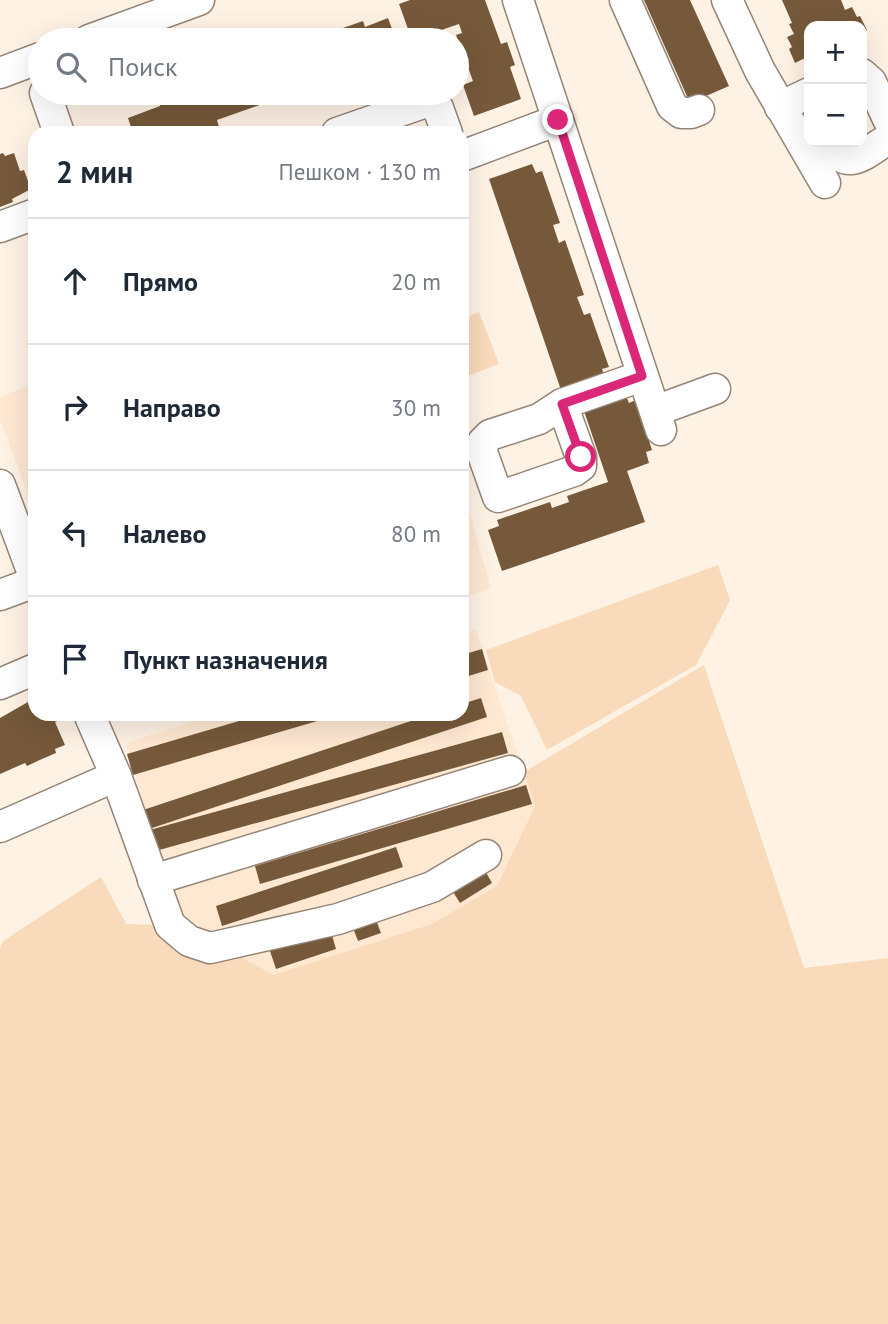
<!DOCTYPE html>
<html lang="ru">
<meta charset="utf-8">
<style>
:root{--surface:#fff;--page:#f6f6f7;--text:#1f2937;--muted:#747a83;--line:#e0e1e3}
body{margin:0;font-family:"PT Sans",sans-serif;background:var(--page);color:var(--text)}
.controls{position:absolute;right:21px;top:21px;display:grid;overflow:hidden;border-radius:14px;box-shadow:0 7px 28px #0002}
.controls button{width:63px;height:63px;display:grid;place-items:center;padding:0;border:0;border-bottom:2px solid var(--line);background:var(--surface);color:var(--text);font:35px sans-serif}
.stop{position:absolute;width:21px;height:21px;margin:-16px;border:5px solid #db2777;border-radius:50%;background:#fff}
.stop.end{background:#db2777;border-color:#fff;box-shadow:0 2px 7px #0008}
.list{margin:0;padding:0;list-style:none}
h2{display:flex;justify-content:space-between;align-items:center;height:91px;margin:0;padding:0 28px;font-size:30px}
h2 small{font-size:23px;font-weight:400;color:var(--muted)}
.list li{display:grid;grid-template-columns:46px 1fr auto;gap:21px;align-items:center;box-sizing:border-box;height:126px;padding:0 28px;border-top:2px solid var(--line)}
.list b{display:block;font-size:26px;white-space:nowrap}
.list em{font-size:23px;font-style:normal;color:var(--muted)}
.icon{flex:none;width:38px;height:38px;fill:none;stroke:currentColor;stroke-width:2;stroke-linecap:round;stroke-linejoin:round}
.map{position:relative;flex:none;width:888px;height:1324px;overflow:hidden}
.search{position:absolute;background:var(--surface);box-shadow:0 7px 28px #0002;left:28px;top:28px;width:441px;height:77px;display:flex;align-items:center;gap:18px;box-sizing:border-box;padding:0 24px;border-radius:38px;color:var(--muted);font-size:26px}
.panel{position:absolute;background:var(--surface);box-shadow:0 7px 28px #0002;left:28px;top:126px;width:441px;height:595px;border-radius:21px}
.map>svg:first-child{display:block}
.built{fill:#fee8d2}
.green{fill:#f9daba}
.building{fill:#76593a}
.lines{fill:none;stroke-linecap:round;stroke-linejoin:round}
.minor-casing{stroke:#938476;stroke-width:33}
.minor{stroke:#fff;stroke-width:30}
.route{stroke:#db2777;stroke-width:9}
</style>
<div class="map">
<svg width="888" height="1324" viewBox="0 0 888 1324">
<rect width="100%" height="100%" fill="#fef2e5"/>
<g class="built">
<path d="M35,383V513L0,420V397Z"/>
<path d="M462,486L491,588L462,598Z"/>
<path d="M476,630L535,806L497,886L432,924L273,975L186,926L157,850L126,743L216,714H462V634Z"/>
</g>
<g class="green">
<path d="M479,312L499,364L462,378V319Z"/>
<path d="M718,565L730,600L696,665L547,750L521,696L495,682L486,650Z"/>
<path d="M704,665L804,968L888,958V1324H0V949L3,941L101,877L126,924L186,926L273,975L432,924L497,886L535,806L524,772Z"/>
</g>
<g class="building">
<path d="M410,0H485L501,44L507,42L515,65L510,67L521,99L474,116L463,85L473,81L456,35L462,33L459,24L412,40L399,4Z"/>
<path d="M644,0H690L729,86L690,103Z"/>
<path d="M782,0H841L845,10L852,7L857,17L860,16L867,30L862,32V26H809V56L795,63L789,49L792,47L787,37L794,34L789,24L792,23Z"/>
<path d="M388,18L396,40H319L317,37L363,21L365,27Z"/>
<path d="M179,93H181L183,98L197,93H294L217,120L219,127L202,133H133L128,118L160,106L158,100Z"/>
<path d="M3,153L5,156L14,153L20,171L24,170L31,189L12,199L13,202L0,207V154Z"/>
<path d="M532,164L536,173L542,171L560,223L553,225L559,243L565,240L584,295L577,297L584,315L590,313L609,367L602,369L605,378L562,393L489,179Z"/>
<path d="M624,391L629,403L636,400L652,450L646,452L649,463L627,471L645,522L502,571L488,530L499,526L497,520L550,502L552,508L569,502L567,496L608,482L582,405Z"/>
<path d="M482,649L488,670L462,678V655Z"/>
<path d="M481,698L487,717L146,830L140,811L432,714H462V704Z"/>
<path d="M28,702L29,705L35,702V714H56L59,720L55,722L65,745L55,749L56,753L42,759L27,766L25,763L0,774V718Z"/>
<path d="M263,714L338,715L133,775L127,754Z"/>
<path d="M502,732L508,753L152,852L146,831Z"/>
<path d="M526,785L532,804L260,884L255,866Z"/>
<path d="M396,847L403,867L222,926L216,906Z"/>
<path d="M483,867L492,883L460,903L450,887Z"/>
<path d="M376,920L381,933L358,941L353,928Z"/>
<path d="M331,932L336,949L276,969L270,951Z"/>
</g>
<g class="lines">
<defs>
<g id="minor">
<path d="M518,0L661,430"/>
<path d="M625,0L672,106L681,113H691L699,110"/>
<path d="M727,0L760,71L825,183"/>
<path d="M89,40L199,0"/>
<path d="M0,73L40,58"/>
<path d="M862,74L871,82L888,119"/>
<path d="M45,93L59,133"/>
<path d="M780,107L809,93"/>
<path d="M337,133L426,102L438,108L447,133"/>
<path d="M828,142C847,174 864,154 888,139"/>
<path d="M462,156L558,120"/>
<path d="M0,227L35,214"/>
<path d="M562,404L581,457V466L574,471L498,497L482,452L483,442L490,435L539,419L562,404L642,376"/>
<path d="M655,411L715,389"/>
<path d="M0,485L35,579"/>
<path d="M0,595L35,582"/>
<path d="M0,684L35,669"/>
<path d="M116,776L170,925L189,941L210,948L338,919L432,887L486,855"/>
<path d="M0,827L116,776L89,714"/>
<path d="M153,880L510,771"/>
</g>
</defs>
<use href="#minor" class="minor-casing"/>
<use href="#minor" class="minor"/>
</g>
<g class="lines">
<path class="route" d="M558,120L642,376L562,404L581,457"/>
</g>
</svg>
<div class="controls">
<button>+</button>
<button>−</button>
</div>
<div class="stop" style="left:581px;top:457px"></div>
<div class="stop end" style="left:558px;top:120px"></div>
<div class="search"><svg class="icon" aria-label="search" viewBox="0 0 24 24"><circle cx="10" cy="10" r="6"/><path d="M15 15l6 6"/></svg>Поиск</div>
<section class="panel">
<h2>2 мин<small>Пешком · 130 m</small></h2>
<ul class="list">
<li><svg class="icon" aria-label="ahead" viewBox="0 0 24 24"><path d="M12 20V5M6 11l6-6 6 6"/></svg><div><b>Прямо</b></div><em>20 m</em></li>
<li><svg class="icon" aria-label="right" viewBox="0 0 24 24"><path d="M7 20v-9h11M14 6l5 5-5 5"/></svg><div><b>Направо</b></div><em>30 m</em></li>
<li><svg class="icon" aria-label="left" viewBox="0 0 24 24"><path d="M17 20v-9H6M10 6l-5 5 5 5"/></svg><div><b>Налево</b></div><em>80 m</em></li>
<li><svg class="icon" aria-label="arrive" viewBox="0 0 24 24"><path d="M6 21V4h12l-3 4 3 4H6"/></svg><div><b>Пункт назначения</b></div></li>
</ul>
</section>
</div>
